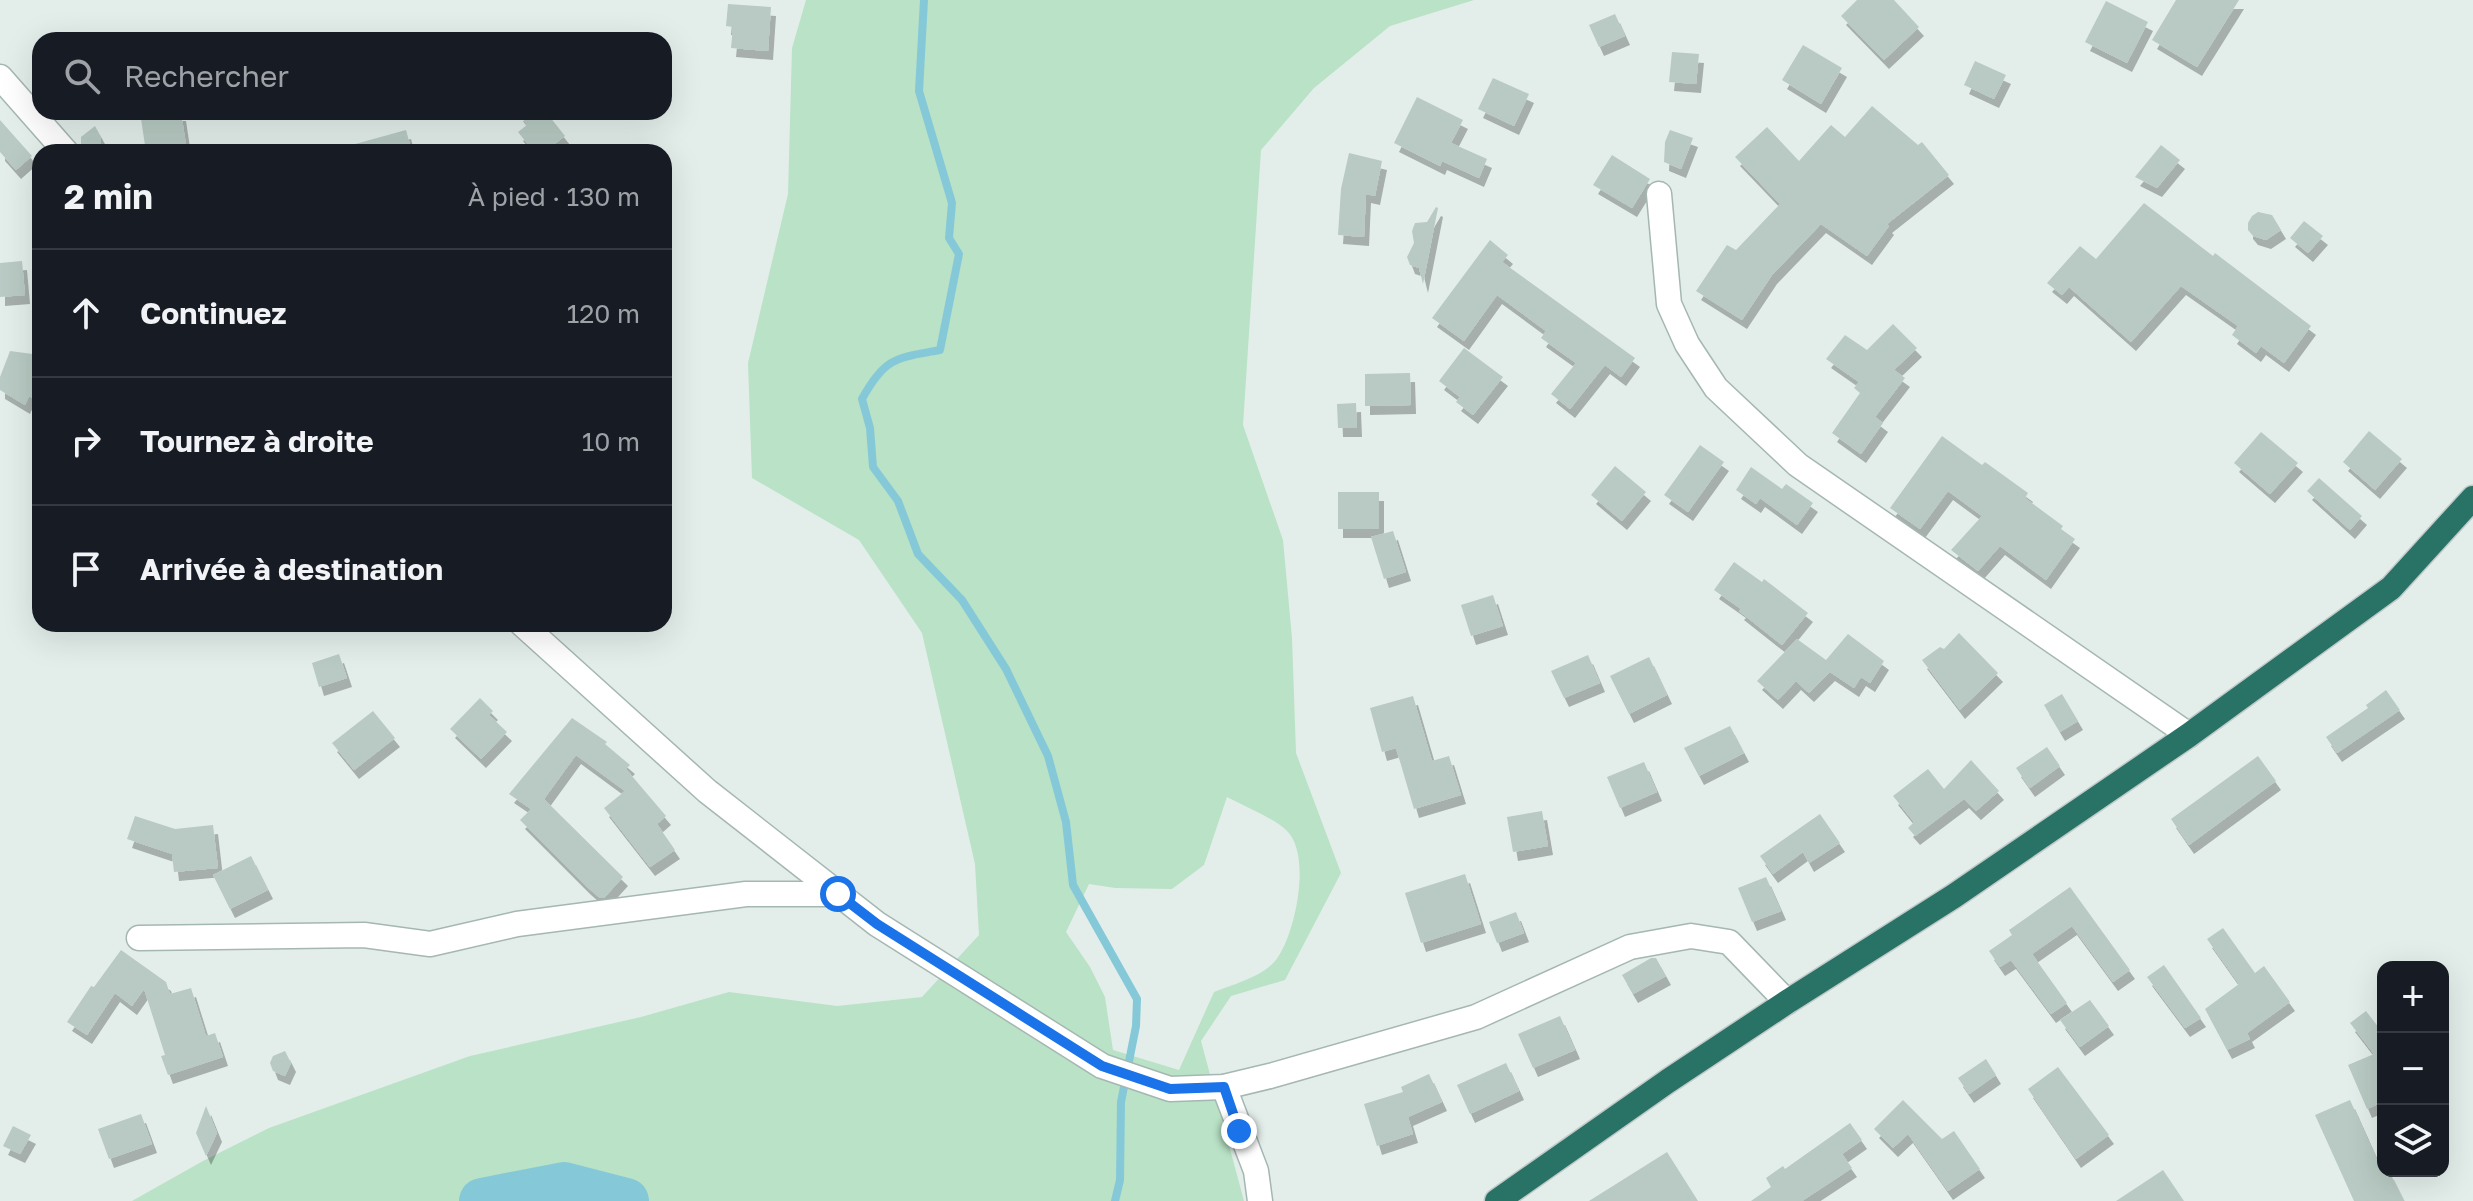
<!DOCTYPE html>
<html lang="fr">
<meta charset="utf-8">
<style>
:root{--surface:#171b24;--page:#242831;--text:#f1f3f6;--muted:#9ea1a6;--line:#363941}
body{margin:0;font-family:"Golos Text",sans-serif;background:var(--page);color:var(--text)}
.controls{position:absolute;right:24px;bottom:24px;display:grid;overflow:hidden;border-radius:16px;box-shadow:0 8px 32px #0002}
.controls button{width:72px;height:72px;display:grid;place-items:center;padding:0;border:0;border-bottom:2px solid var(--line);background:var(--surface);color:var(--text);font:40px sans-serif}
.stop{position:absolute;width:24px;height:24px;margin:-18px;border:6px solid #1a73e8;border-radius:50%;background:#fff}
.stop.end{background:#1a73e8;border-color:#fff;box-shadow:0 2px 8px #0008}
.list{margin:0;padding:0;list-style:none}
h2{display:flex;justify-content:space-between;align-items:center;height:104px;margin:0;padding:0 32px;font-size:34px}
h2 small{font-size:26px;font-weight:400;color:var(--muted)}
.list li{display:grid;grid-template-columns:52px 1fr auto;gap:24px;align-items:center;box-sizing:border-box;height:128px;padding:0 32px;border-top:2px solid var(--line)}
.list b{display:block;font-size:30px;white-space:nowrap}
.list em{font-size:26px;font-style:normal;color:var(--muted)}
.icon{flex:none;width:44px;height:44px;fill:none;stroke:currentColor;stroke-width:2;stroke-linecap:round;stroke-linejoin:round}
.map{position:relative;flex:none;width:2473px;height:1201px;overflow:hidden}
.search{position:absolute;background:var(--surface);box-shadow:0 8px 32px #0002;left:32px;top:32px;width:640px;height:88px;display:flex;align-items:center;gap:20px;box-sizing:border-box;padding:0 28px;border-radius:24px;color:var(--muted);font-size:30px}
.panel{position:absolute;background:var(--surface);box-shadow:0 8px 32px #0002;left:32px;top:144px;width:640px;height:488px;border-radius:24px}
.map>svg:first-child{display:block}
.green{fill:#b9e2c6;fill-rule:evenodd}
.lines{fill:none;stroke-linecap:round;stroke-linejoin:round}
.stream{stroke:#85c9d9;stroke-width:8}
.river{stroke:#85c9d9;stroke-width:46}
.building{fill:#b8cac3;filter:url(#shadow)}
.minor-casing{stroke:#a5b7b2;stroke-width:27}
.highway-casing{stroke:#c1cac8;stroke-width:27}
.minor{stroke:#fff;stroke-width:24}
.highway{stroke:#287266;stroke-width:24}
.route{stroke:#1a73e8;stroke-width:10}
</style>
<div class="map">
<svg width="2473" height="1201" viewBox="0 0 2473 1201">
<defs>
<filter id="shadow"><feDropShadow dx="5" dy="9" stdDeviation="0" flood-color="#0004"/></filter>
</defs>
<rect width="100%" height="100%" fill="#e3eeea"/>
<path class="green" d="M806,0H1474L1390,26L1314,88L1261,150L1243,425L1283,540L1292,638L1296,753L1341,873L1285,980L1231,996L1201,1041L1244,1201H132L203,1161L269,1128L470,1056L641,1017L729,992L837,1006L922,997L979,935L975,864L922,633L859,540L752,478L748,363L788,194L792,48ZM1227,797C1242,805 1275,819 1286,830C1312,853 1296,931 1278,957C1266,976 1234,984 1214,992L1179,1070L1113,1050L1105,997L1090,967L1066,932L1089,884L1115,888L1172,889L1204,865Z"/>
<g class="lines">
<path class="stream" d="M924,0L919,91L952,203L949,238L959,254L940,350C896,358 885,357 862,399L870,428L873,467L898,501L918,554L962,600L1006,669L1048,756L1066,822L1073,885L1137,999L1136,1026L1121,1102L1120,1180L1115,1201"/>
<path class="river" d="M482,1201L564,1185L626,1201"/>
</g>
<g class="building">
<path d="M1857,0H1894L1919,27L1884,60L1841,16Z"/>
<path d="M2176,0H2239L2197,67L2152,40Z"/>
<path d="M2106,1L2148,22L2127,63L2085,42Z"/>
<path d="M728,4L771,7L768,51L731,48L733,27L726,26Z"/>
<path d="M1615,14L1625,36L1599,47L1589,25Z"/>
<path d="M1803,45L1842,68L1821,104L1782,80Z"/>
<path d="M1672,52L1699,54L1696,84L1669,82Z"/>
<path d="M1975,61L2006,75L1994,99L1964,85Z"/>
<path d="M1493,78L1529,94L1514,126L1478,109Z"/>
<path d="M1417,97L1463,120L1451,143L1487,159L1479,178L1442,161L1440,166L1394,143Z"/>
<path d="M1872,106L1918,145L1922,142L1949,175L1887,224L1889,226L1867,256L1821,224L1772,275L1742,320L1696,291L1727,245L1736,250L1780,204L1735,157L1767,127L1799,161L1831,125L1845,137Z"/>
<path d="M140,112H181L187,152H146Z"/>
<path d="M518,112H546L565,136L544,152H534L518,132L527,125Z"/>
<path d="M0,120L32,156L16,170L0,152Z"/>
<path d="M95,126L101,137V145L95,151H86L81,145V137Z"/>
<path d="M406,130L412,152H349L348,146Z"/>
<path d="M1670,130L1693,138L1681,169L1664,162L1665,142Z"/>
<path d="M2161,145L2180,160L2157,188L2135,177Z"/>
<path d="M1349,153L1382,161L1375,196L1366,194L1364,237L1338,235L1341,189Z"/>
<path d="M1612,155L1650,179L1632,208L1593,185Z"/>
<path d="M2144,203L2213,256L2215,253L2311,326L2284,363L2261,346L2256,353L2232,335L2238,326L2181,286L2131,342L2069,287L2062,295L2047,283L2080,246L2096,259Z"/>
<path d="M1436,207L1438,208L1423,284L1419,268L1410,265L1407,257L1414,243L1412,231L1415,223L1427,222Z"/>
<path d="M2258,212L2272,215L2281,230L2266,240L2253,236L2248,230V223L2252,216Z"/>
<path d="M2304,221L2323,236L2308,253L2290,238Z"/>
<path d="M1490,240L1508,255L1502,262L1635,358L1621,377L1605,365L1570,409L1551,394L1576,363L1541,338L1546,331L1497,295L1464,341L1432,318Z"/>
<path d="M22,261L25,295L0,297V263Z"/>
<path d="M1893,324L1917,348L1894,370L1905,378L1875,417L1883,423L1861,454L1832,433L1860,393L1854,388L1859,382L1826,359L1845,335L1867,350Z"/>
<path d="M1464,348L1503,377L1473,415L1456,402L1460,397L1439,381Z"/>
<path d="M10,351L40,355V402L29,396L25,405L0,390V377Z"/>
<path d="M1410,373L1411,405L1365,406V374Z"/>
<path d="M1356,403L1357,428H1338L1337,404Z"/>
<path d="M2369,431L2402,459L2375,490L2343,462Z"/>
<path d="M2261,432L2298,463L2270,494L2234,463Z"/>
<path d="M1942,436L1982,465L1985,462L2028,493L2025,498L2063,526L2061,529L2075,539L2046,580L2000,546L1978,571L1951,550L1982,516L1948,491L1920,529L1890,508Z"/>
<path d="M1700,445L1724,462L1688,512L1664,495Z"/>
<path d="M1615,466L1646,492L1622,521L1591,495Z"/>
<path d="M1751,467L1782,489L1786,484L1813,503L1797,525L1760,498L1756,504L1736,490Z"/>
<path d="M2319,478L2362,516L2350,530L2307,491Z"/>
<rect x="1338" y="492" width="41" height="37"/>
<path d="M1393,531L1406,572L1384,579L1371,537Z"/>
<path d="M1734,562L1762,582L1764,579L1808,613L1782,645L1739,611L1741,609L1714,590Z"/>
<path d="M1493,595L1503,626L1471,636L1461,605Z"/>
<path d="M1959,633L1998,673L1960,710L1922,660L1940,647L1944,649Z"/>
<path d="M1848,634L1884,661L1870,683L1861,677L1854,688L1830,672L1809,693L1796,681L1778,700L1757,681L1797,639L1826,660Z"/>
<path d="M339,654L347,678L319,687L312,663Z"/>
<path d="M1588,655L1600,683L1564,698L1551,671Z"/>
<path d="M1649,657L1667,695L1629,714L1610,676Z"/>
<path d="M2386,690L2400,710L2337,753L2326,737L2368,708L2366,705Z"/>
<path d="M2062,694L2078,721L2060,732L2044,705Z"/>
<path d="M1413,696L1432,761L1449,756L1461,795L1414,809L1396,748L1382,752L1370,708Z"/>
<path d="M480,698L493,711L489,715L507,732L481,759L450,729Z"/>
<path d="M373,711L395,738L354,770L332,743Z"/>
<path d="M572,718L607,742L605,744L630,765L626,769L666,816L657,824L675,850L650,867L604,808L625,791L576,755L544,799L623,877L604,898H600L586,886L520,820L531,809L509,794Z"/>
<path d="M1730,726L1744,753L1699,776L1684,748Z"/>
<path d="M2047,747L2060,766L2030,788L2016,768Z"/>
<path d="M2258,756L2276,781L2189,845L2171,819Z"/>
<path d="M1971,760L1999,791L1976,811L1964,799L1915,836L1908,828L1914,822L1893,796L1928,769L1944,789Z"/>
<path d="M1644,762L1657,792L1620,808L1607,777Z"/>
<path d="M1542,811L1548,846L1513,852L1507,817Z"/>
<path d="M1820,814L1840,843L1809,863L1803,852L1773,874L1760,856Z"/>
<path d="M135,816L175,829L213,825L218,868L174,872L172,854L127,839Z"/>
<path d="M251,856L268,890L230,909L213,875Z"/>
<path d="M1465,874L1481,924L1421,943L1405,893Z"/>
<path d="M1766,877L1781,911L1752,922L1738,888Z"/>
<path d="M2070,887L2130,970L2113,982L2072,926L2032,954L2067,1003L2051,1014L2011,960L2000,967L1989,951L2012,935L2009,930Z"/>
<path d="M1516,912L1524,933L1497,943L1489,922Z"/>
<path d="M2223,928L2255,973L2264,966L2290,1002L2247,1033L2250,1039L2227,1050L2205,1009L2239,984L2207,939Z"/>
<path d="M121,950L166,982L170,994L191,988L206,1036L215,1033L223,1057L168,1075L161,1056L165,1055L144,989L132,1006L115,993L87,1035L67,1022L91,986L94,987Z"/>
<path d="M1651,958H1656L1666,976L1633,994L1622,975Z"/>
<path d="M2164,965L2201,1018L2185,1028L2147,977Z"/>
<path d="M2090,1000L2109,1026L2080,1047L2060,1020Z"/>
<path d="M2366,1011L2383,1033V1102L2367,1109L2348,1065L2374,1054L2350,1023Z"/>
<path d="M1560,1016L1575,1050L1533,1068L1518,1034Z"/>
<path d="M285,1051L291,1063L285,1076L273,1071L270,1063L273,1056Z"/>
<path d="M1986,1059L1996,1075L1969,1094L1958,1078Z"/>
<path d="M1506,1063L1519,1091L1470,1114L1457,1085Z"/>
<path d="M2058,1067L2109,1135L2076,1159L2028,1089Z"/>
<path d="M1429,1074L1442,1102L1408,1117L1413,1134L1377,1146L1364,1104L1403,1092L1401,1087Z"/>
<path d="M1903,1100L1942,1139L1954,1131L1980,1169L1948,1191L1908,1134L1893,1148L1874,1129Z"/>
<path d="M2350,1100L2381,1169L2389,1171L2404,1201H2354L2315,1115Z"/>
<path d="M206,1106L217,1133L206,1156L196,1133Z"/>
<path d="M141,1114L152,1144L109,1159L98,1129Z"/>
<path d="M1850,1123L1862,1140L1842,1154L1852,1168L1802,1201H1751L1771,1187L1766,1178L1783,1166L1785,1169Z"/>
<path d="M13,1126L31,1135L20,1154L3,1146Z"/>
<path d="M1667,1152L1698,1201H1589Z"/>
<path d="M2163,1170L2184,1201H2116Z"/>
</g>
<g class="lines">
<defs>
<g id="minor">
<path d="M0,77L66,152"/>
<path d="M1659,194L1669,304L1687,344L1716,388L1798,465L2189,735"/>
<path d="M522,624L707,791L877,924L1102,1066L1170,1089L1224,1087L1270,1076L1476,1017L1630,947L1691,936L1729,942L1787,1002"/>
<path d="M139,938L364,935L430,944L517,924L746,894H838"/>
<path d="M1224,1087L1256,1171L1260,1201"/>
</g>
<path id="highway" d="M1497,1201L1668,1081L1787,1002L1954,896L2189,735L2391,588L2473,498"/>
</defs>
<use href="#minor" class="minor-casing"/>
<use href="#highway" class="highway-casing"/>
<use href="#minor" class="minor"/>
<use href="#highway" class="highway"/>
</g>
<g class="lines">
<path class="route" d="M838,894L877,924L1102,1066L1170,1089L1224,1087L1239,1131"/>
</g>
</svg>
<div class="controls">
<button>+</button>
<button>−</button>
<button><svg class="icon" aria-label="layers" viewBox="0 0 24 24"><path d="M12 4l9 5-9 5-9-5zM3 14l9 5 9-5"/></svg></button>
</div>
<div class="stop" style="left:838px;top:894px"></div>
<div class="stop end" style="left:1239px;top:1131px"></div>
<div class="search"><svg class="icon" aria-label="search" viewBox="0 0 24 24"><circle cx="10" cy="10" r="6"/><path d="M15 15l6 6"/></svg>Rechercher</div>
<section class="panel">
<h2>2 min<small>À pied · 130 m</small></h2>
<ul class="list">
<li><svg class="icon" aria-label="ahead" viewBox="0 0 24 24"><path d="M12 20V5M6 11l6-6 6 6"/></svg><div><b>Continuez</b></div><em>120 m</em></li>
<li><svg class="icon" aria-label="right" viewBox="0 0 24 24"><path d="M7 20v-9h11M14 6l5 5-5 5"/></svg><div><b>Tournez à droite</b></div><em>10 m</em></li>
<li><svg class="icon" aria-label="arrive" viewBox="0 0 24 24"><path d="M6 21V4h12l-3 4 3 4H6"/></svg><div><b>Arrivée à destination</b></div></li>
</ul>
</section>
</div>
